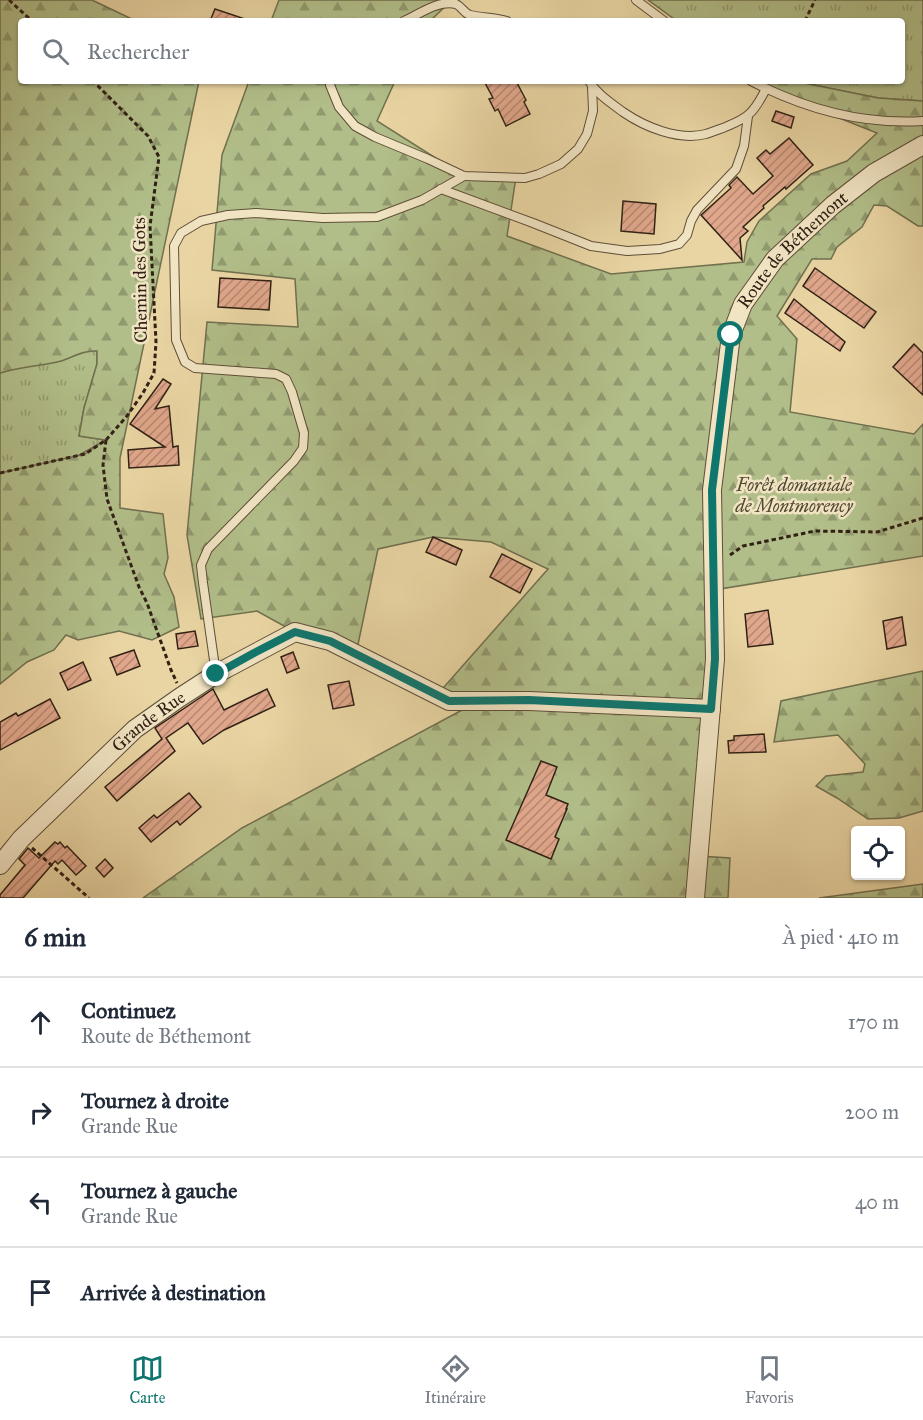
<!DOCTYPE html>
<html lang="fr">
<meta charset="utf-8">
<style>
:root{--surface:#fff;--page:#f2f2f3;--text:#1f2937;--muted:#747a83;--line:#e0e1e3;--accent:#0f766e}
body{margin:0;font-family:"IM FELL Great Primer",serif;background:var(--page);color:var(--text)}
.controls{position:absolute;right:18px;bottom:18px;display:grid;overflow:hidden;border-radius:6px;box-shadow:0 2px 4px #0004}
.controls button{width:54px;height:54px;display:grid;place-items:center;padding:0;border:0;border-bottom:2px solid var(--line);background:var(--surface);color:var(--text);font:30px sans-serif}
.stop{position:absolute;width:18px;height:18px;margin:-14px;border:4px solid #0f766e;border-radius:50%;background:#fff}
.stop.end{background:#0f766e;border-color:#fff;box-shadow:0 2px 6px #0008}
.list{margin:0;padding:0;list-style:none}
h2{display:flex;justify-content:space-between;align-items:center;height:78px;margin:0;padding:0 24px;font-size:26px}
h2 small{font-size:20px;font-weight:400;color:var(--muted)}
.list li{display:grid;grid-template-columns:39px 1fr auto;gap:18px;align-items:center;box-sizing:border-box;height:90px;padding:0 24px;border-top:2px solid var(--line)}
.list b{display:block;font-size:22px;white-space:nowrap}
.list p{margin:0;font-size:20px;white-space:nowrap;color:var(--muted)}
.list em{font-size:20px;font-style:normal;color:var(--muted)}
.icon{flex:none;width:33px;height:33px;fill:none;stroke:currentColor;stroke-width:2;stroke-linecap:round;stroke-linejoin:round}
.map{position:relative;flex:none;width:923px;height:898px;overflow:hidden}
.search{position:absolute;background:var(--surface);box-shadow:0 2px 4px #0004;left:18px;right:18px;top:18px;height:66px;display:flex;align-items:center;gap:15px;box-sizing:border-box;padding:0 21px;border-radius:6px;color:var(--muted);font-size:22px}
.sheet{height:438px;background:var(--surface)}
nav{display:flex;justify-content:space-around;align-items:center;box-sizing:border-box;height:84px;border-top:2px solid var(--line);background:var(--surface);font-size:16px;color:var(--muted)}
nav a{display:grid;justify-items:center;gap:3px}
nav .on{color:var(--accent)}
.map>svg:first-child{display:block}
.grass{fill:url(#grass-tufts);stroke:#71704f;stroke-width:1.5}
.forest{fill:url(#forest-firs);stroke:#71704f;stroke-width:1.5}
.building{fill:url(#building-hatch);stroke:#312115;stroke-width:1.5}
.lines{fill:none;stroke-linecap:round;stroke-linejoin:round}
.service-casing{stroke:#5f4e38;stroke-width:10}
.tertiary-casing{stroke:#5f4e38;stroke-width:20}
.path{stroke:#312115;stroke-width:3;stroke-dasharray:4.5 3;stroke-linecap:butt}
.service{stroke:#f1e4c3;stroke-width:8}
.tertiary{stroke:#f1e4c3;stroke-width:18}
.route{stroke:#0f766e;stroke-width:8}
.labels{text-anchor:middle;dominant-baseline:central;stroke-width:5;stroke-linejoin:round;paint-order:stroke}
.street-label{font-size:18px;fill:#312115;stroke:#f1e4c3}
.park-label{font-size:18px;font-style:italic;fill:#514832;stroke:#f1e4c3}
</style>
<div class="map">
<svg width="923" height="898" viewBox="0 0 923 898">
<defs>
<pattern id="grass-tufts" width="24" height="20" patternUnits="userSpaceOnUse" patternTransform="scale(1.5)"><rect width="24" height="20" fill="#b1be89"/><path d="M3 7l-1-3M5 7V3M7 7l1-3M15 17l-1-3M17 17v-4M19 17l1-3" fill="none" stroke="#919a6f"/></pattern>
<pattern id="forest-firs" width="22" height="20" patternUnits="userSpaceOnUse" patternTransform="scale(1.5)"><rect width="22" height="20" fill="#b1be89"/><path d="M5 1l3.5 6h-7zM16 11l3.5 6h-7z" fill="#919a6f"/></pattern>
<pattern id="building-hatch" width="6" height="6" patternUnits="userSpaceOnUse" patternTransform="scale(1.5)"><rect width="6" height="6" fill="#e1a78c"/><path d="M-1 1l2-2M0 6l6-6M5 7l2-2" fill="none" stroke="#b78871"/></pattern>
</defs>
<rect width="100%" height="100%" fill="#e9d5a3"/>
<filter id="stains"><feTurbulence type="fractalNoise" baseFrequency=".00333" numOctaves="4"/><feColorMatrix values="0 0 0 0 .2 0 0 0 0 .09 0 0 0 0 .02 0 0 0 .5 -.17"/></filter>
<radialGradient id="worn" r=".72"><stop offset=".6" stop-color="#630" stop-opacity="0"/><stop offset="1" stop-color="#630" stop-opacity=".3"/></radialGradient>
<g class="grass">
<path d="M648,0H923V101L878,98L794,81H902V21H677Z"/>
<path d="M90,350L97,351V364L84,408L79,436L106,440L74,458L0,474V373L13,369L60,361Z"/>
</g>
<g class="forest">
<path d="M0,0H92L136,21H21V81H199L120,458V508L163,514L168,558L164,574L174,597L179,627L152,640L119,631L78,640L66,635L54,650L27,662L0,684V473L85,454L105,440L79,436L84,408L97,364V351C84,350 73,357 61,361C41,366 20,367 0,373Z"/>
<path d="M279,0H452L430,21H271Z"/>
<path d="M249,81H395L377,121L464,176L516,177L507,236L611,274L744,262L747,242L759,221L811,174L847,161L877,133L766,89L751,81H794L878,98L923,101V226H918L887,206L874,205L862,227L837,247L831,259H812L777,316L797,339L790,412L914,434L923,424V556L714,590L699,856L730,858L728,898H143L242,828L477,702L437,695L548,569L491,542L433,537L378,549L356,654L295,632L257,611L201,619L187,535L207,322L298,327L295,279L212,270L222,155Z"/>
<path d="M923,671V811L899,818L868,819L837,798L816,786L826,776L863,772L865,764L838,735L774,742L781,701Z"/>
<path d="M923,884V898H819Z"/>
</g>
<g class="building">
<path d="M215,9L245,19V21H210Z"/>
<path d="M484,81H516L526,100L524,102L530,114L506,126L498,109L495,111L489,99L493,98Z"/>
<path d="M776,111L794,117L791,128L772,121Z"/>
<path d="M789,138L813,165L786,189L785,187L763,206L764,208L743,227L748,231L740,238L742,260L701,215L731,188L729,185L737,177L753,194L773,176L757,158L766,150L770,154Z"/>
<path d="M623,201L656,204L654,234L621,231Z"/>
<path d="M815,268L876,312L864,328L803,286Z"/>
<path d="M220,278L271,281L269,310L218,307Z"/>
<path d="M794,299L845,342L840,351L785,313Z"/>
<path d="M914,344L923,353V395L893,367Z"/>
<path d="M163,379L171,384L155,409L169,406L173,447L178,446L179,465L129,468L128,450L165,447L130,424Z"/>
<path d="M433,537L462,550L456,565L426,552Z"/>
<path d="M502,554L532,569L520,593L490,577Z"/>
<path d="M768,610L773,644L748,647L745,614Z"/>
<path d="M902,617L906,645L887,649L883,621Z"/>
<path d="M195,631L198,646L178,649L176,634Z"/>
<path d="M134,650L140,666L117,675L110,658Z"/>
<path d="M293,652L299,668L287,673L281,657Z"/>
<path d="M83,662L91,680L68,690L60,673Z"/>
<path d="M349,681L354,705L333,709L328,685Z"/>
<path d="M213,689L224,710L267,689L275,706L224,730L203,744L188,723L166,738L175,751L117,801L105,787L162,739L155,728Z"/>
<path d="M50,699L60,718L0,750V722L16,713L18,716Z"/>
<path d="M764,734L766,752L729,753L728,741L734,740V736Z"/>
<path d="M541,761L557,767L546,795L568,804L566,809H567L555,837L559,839L551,859L506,840Z"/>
<path d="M189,793L201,807L180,825L177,821L151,842L139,828L154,815L157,818Z"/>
<path d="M55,842L58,844L60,842L65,848L67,846L86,866L76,875L62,860L58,864L55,861L23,898H0V895L25,865L19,859L28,848L39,858Z"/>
<path d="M105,859L113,868L104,877L96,868Z"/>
</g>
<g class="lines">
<defs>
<g id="service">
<path d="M636,0L664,21"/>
<path d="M404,21C420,14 437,0 456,4C462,7 464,13 470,15C483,18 495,17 507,21"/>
<path d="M331,81L330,85L339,107L355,126L375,137L428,159L464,176L525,178L539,174L561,164L578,149L587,134L593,111L592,86"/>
<path d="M589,81C597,94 611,103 623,112C645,127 678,141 706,134C712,132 717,130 723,128C732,124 741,121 748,115C756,109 761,98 766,89"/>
<path d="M751,81C805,109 862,125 923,121"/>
<path d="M441,189L533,223L591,246L627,251L660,249L679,244L687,235L691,221L697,210L736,169L744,146L748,116"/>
<path d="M216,674L203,583L201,565L208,549L294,461L303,448L304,433L292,392L286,379L276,374L195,368L185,362L176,340L174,246L181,233L201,221L228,215L256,213L323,218L377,217L422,200L464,176"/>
</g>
<g id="tertiary">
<path id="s1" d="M0,865L21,839L135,729L179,698L216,674L295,632L330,641L449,701H529L711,709"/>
<path id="s2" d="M695,898L715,659L712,490L731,335L743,304L775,259L833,205L874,173L923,145"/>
</g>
</defs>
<use href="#service" class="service-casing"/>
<use href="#tertiary" class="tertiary-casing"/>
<g class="path">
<path d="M9,0L32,21"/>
<path d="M805,21L815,0"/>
<path d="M106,440L103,465L107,499L139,587L147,603L171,670L177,683"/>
<path d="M0,473L85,454L106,440L127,416L143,393L154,373L156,342L150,226L159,157L148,136L93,81"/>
<path d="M730,555L743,546L815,531L877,532L923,518"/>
<path d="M32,848L89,898"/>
</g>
<use href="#service" class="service"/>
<use href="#tertiary" class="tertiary"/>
</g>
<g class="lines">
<path class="route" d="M216,674L254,653L295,632L330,641L449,701L529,700L711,709L715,659L712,490L731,335"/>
</g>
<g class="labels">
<g class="street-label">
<text stroke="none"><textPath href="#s2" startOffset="672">Route de Béthemont</textPath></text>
<text transform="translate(140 280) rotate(-91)">Chemin des Gots</text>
<text stroke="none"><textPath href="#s1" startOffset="207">Grande Rue</textPath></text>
</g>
<g class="park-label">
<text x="794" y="485">Forêt domaniale<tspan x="794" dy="21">de Montmorency</tspan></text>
</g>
</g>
<rect width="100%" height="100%" filter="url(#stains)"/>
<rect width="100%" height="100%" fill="url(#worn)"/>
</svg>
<div class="controls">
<button><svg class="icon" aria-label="locate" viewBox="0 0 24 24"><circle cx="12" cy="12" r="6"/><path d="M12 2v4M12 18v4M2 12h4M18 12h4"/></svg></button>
</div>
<div class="stop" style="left:731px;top:335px"></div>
<div class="stop end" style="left:216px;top:674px"></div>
<div class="search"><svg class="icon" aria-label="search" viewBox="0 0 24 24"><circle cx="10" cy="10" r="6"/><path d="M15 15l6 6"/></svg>Rechercher</div>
</div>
<section class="sheet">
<h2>6 min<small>À pied · 410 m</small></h2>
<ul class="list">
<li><svg class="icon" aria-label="ahead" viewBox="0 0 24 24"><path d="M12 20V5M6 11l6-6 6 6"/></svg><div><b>Continuez</b><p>Route de Béthemont</p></div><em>170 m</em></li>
<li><svg class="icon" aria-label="right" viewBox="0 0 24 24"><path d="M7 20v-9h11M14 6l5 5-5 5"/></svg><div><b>Tournez à droite</b><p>Grande Rue</p></div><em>200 m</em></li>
<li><svg class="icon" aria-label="left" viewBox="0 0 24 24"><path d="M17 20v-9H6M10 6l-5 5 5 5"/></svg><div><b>Tournez à gauche</b><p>Grande Rue</p></div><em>40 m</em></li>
<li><svg class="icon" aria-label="arrive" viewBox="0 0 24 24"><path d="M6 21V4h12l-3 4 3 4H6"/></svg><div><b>Arrivée à destination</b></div></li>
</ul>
</section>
<nav>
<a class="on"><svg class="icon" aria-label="map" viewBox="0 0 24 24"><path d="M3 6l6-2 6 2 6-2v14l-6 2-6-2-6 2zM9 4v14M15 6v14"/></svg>Carte</a>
<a><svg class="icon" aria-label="directions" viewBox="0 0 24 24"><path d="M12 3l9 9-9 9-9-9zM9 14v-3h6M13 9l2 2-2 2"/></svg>Itinéraire</a>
<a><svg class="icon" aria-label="saved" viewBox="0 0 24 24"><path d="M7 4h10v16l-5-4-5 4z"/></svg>Favoris</a>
</nav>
